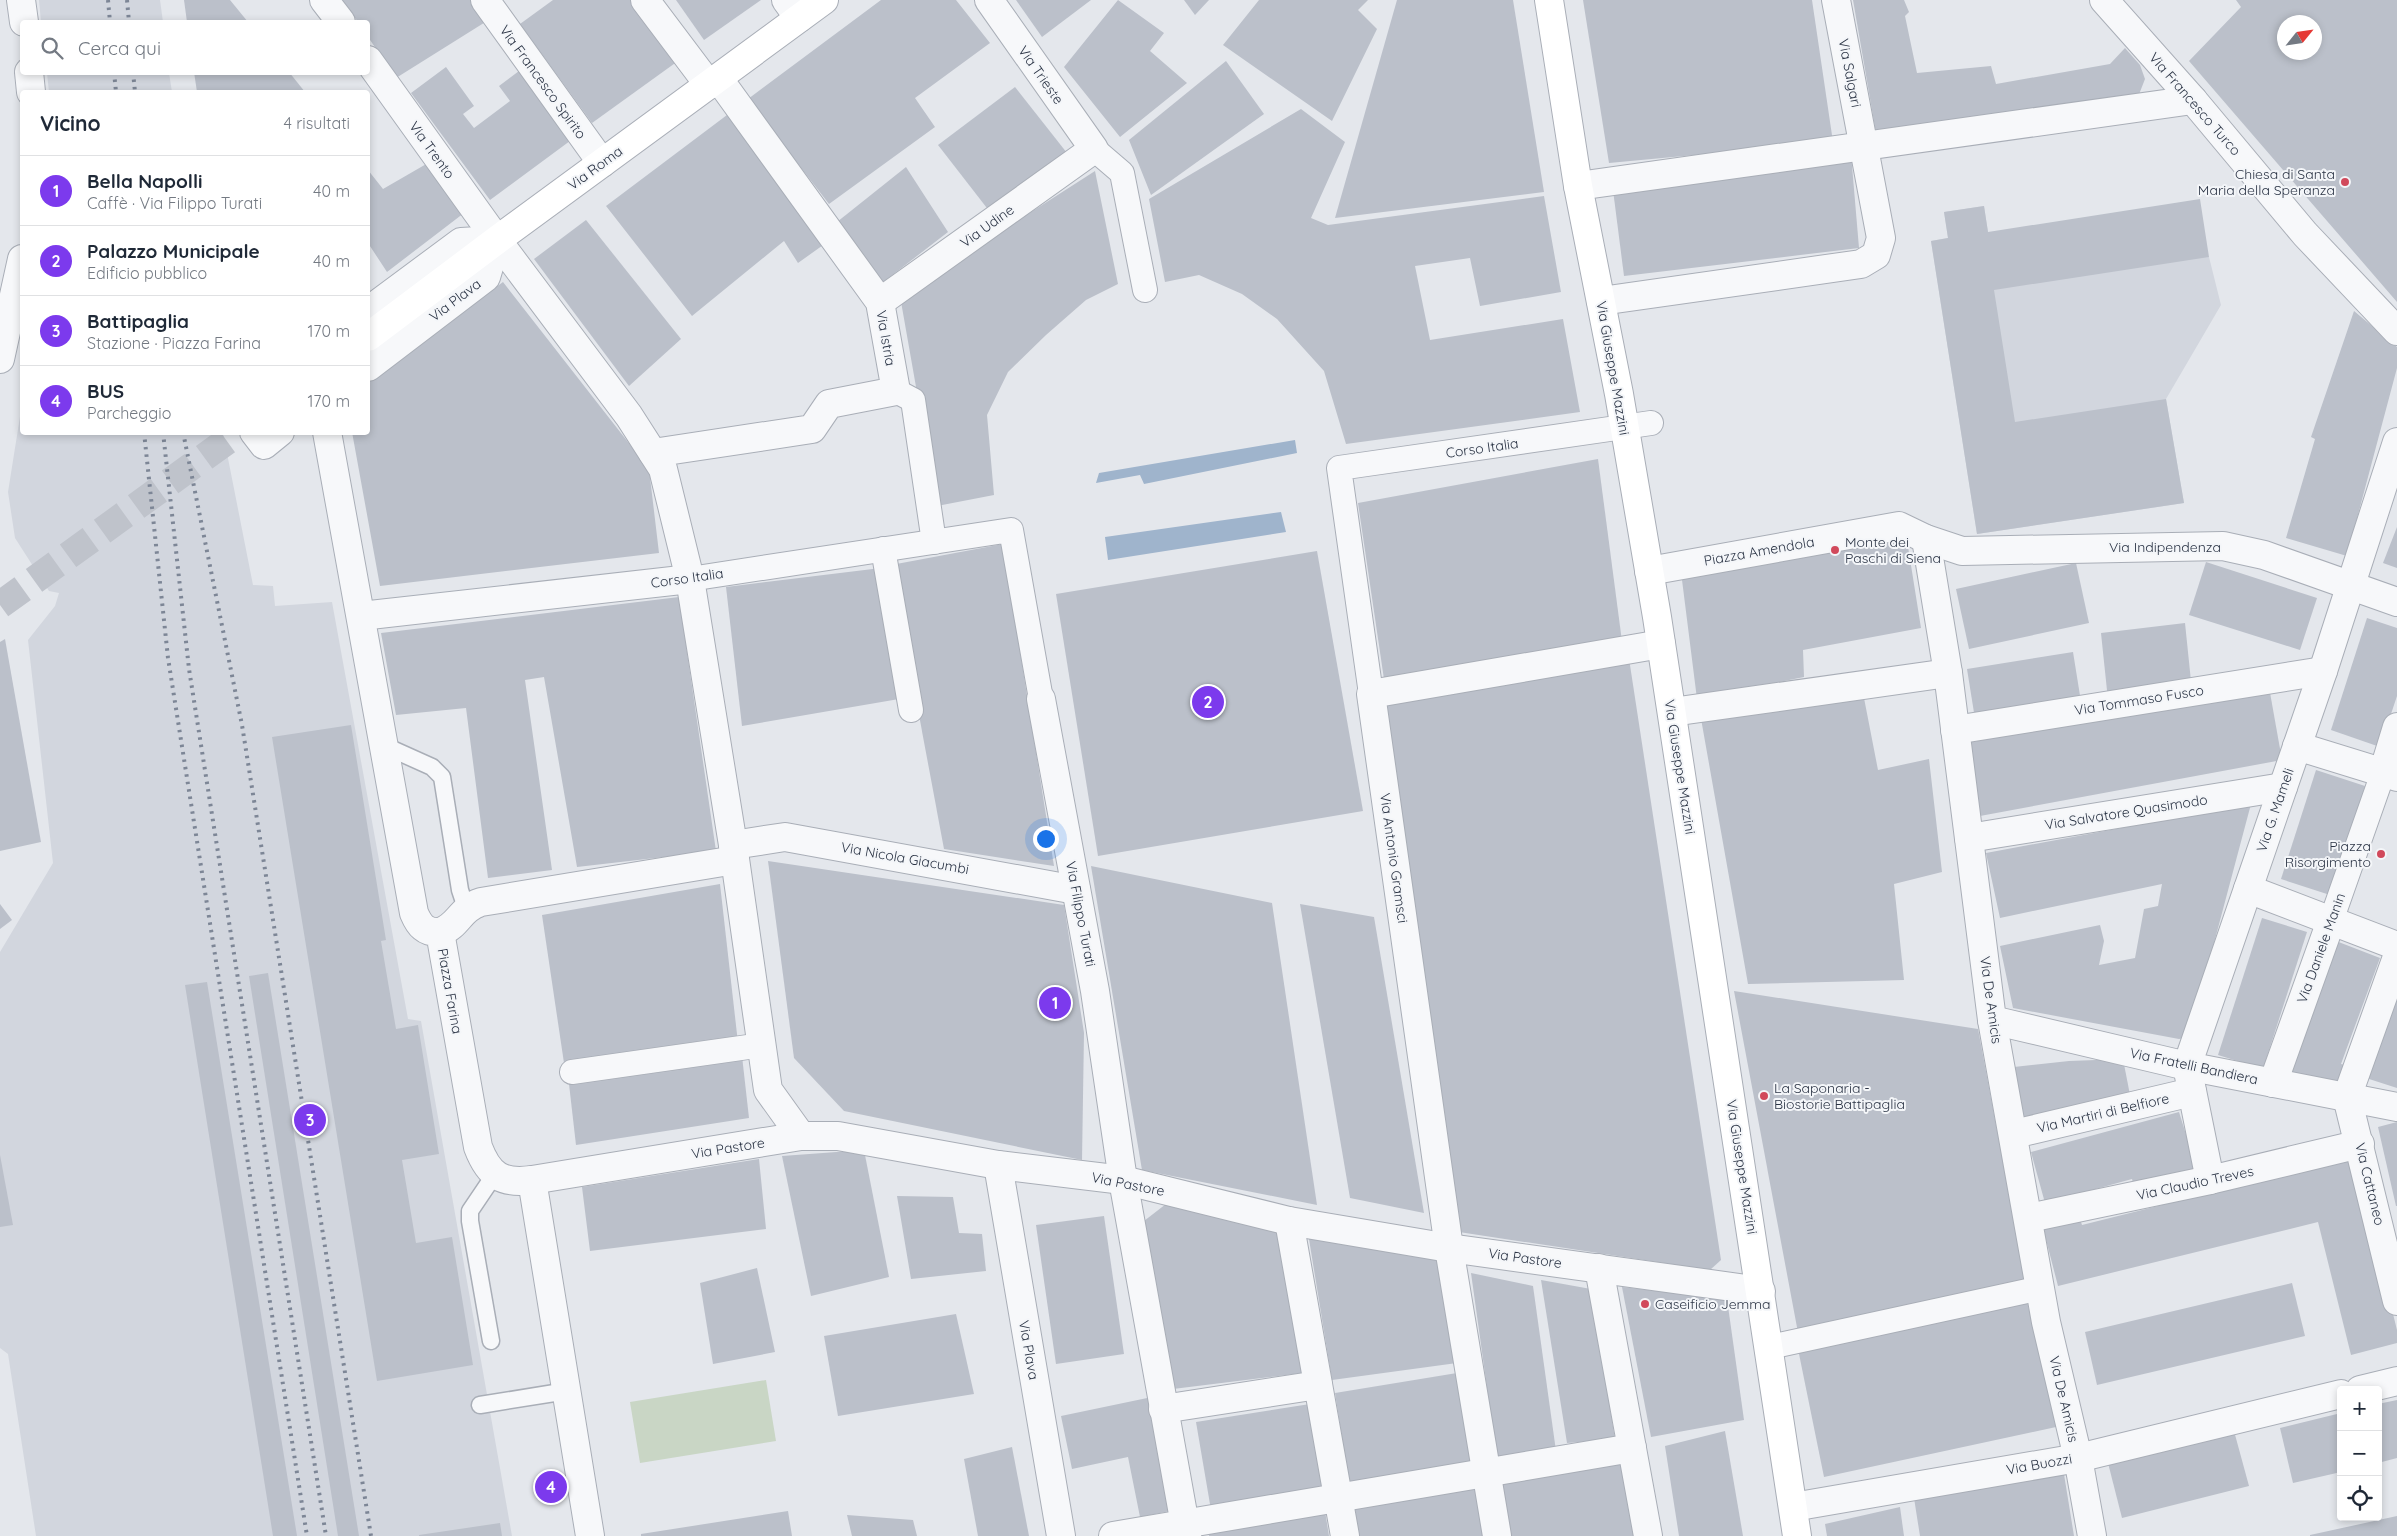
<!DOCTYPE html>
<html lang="it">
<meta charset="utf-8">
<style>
:root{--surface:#fff;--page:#f2f2f3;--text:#1f2937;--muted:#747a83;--line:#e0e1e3;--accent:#7c3aed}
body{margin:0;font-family:Quicksand,sans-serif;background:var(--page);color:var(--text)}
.controls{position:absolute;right:15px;bottom:15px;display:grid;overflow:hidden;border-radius:5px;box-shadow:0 2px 8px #0003}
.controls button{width:45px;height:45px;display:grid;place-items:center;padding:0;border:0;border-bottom:1px solid var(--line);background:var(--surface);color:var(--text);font:25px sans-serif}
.compass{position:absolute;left:2277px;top:15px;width:45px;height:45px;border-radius:50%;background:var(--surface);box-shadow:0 2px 8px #0003;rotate:60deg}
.you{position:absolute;left:1045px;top:838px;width:18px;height:18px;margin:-12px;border:4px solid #fff;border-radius:50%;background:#1a73e8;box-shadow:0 0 0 8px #1a73e833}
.badge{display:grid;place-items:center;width:32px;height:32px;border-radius:50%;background:var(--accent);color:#fff;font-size:16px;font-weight:700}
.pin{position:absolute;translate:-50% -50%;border:2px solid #fff;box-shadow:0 1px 5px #0006}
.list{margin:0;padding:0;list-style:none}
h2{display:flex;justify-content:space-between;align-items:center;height:65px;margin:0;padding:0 20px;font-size:21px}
h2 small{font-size:16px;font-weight:400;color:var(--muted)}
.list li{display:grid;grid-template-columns:32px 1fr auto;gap:15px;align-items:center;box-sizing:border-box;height:70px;padding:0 20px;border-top:1px solid var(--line)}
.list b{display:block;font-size:19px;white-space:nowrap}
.list p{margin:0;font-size:16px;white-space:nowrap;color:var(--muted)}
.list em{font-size:16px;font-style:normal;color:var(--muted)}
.icon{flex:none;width:28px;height:28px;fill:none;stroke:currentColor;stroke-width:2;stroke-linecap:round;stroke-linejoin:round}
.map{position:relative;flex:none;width:2397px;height:1536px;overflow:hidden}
.search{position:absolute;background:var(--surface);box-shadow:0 2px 8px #0003;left:20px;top:20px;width:350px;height:55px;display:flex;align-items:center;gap:12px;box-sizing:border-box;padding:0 18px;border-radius:5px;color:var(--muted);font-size:19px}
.panel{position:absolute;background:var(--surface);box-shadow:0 2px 8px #0003;left:20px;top:90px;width:350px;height:345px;border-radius:5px}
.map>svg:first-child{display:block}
.built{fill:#d2d6de}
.green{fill:#c9d6c5}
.water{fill:#9fb4cc}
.building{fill:#bbc0ca;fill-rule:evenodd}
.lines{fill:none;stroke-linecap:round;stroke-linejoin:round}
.secondary-tunnel{stroke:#bfc3cb;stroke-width:28;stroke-dasharray:28 14;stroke-linecap:butt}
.service-casing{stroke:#a9aeb7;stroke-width:19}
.pedestrian-casing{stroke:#a9aeb7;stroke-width:26}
.minor-casing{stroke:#a9aeb7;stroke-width:30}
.secondary-casing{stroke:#a9aeb7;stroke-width:30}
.service{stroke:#f7f8fa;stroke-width:16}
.pedestrian{stroke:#f7f8fa;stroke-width:24}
.minor{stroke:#f7f8fa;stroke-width:28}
.secondary{stroke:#fff;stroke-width:28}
.rail{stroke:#7d8696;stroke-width:4;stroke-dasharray:2.5 5;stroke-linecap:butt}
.poi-dot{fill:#d1495b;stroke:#f4f6f9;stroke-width:2}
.labels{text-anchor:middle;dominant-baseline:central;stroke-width:4;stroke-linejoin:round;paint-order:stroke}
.street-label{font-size:14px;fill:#2b3445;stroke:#f4f6f9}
.poi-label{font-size:14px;fill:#2b3445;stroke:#f4f6f9;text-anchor:start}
</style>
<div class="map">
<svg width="2397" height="1536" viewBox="0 0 2397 1536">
<rect width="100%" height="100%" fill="#e4e7ec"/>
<g class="built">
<path d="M39,0H160L163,22H41Z"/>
<path d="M47,73H169L172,92H49Z"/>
<path d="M1984,206L1988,232L2209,257L2221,305L2166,399L2184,503L1977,534L1931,241L1948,238L1944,212Z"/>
<path d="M22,404V432L223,433L253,585L273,586L275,606L332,602L408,1019L421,1021L512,1536H36L8,1354L0,1348V952L53,863L28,640L55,606L59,593L49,591L15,538L8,492Z"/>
</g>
<path class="green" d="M766,1380L776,1441L640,1463L630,1402Z"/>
<g class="water">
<path d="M1295,440L1297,453L1144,484L1140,475L1096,483L1099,473Z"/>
<path d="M1281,512L1286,532L1108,560L1105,537Z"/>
</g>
<g class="building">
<path d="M184,0H230L248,22H187Z"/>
<path d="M342,0H472L487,21L396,78L368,37V22H358Z"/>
<path d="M553,0H634L678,61L592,123L520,24Z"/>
<path d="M676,0H761L704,40Z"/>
<path d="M881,0H956L990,43L915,98L935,127L829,204L748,99Z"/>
<path d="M1016,0H1091L1042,37Z"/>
<path d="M1118,0L1164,33L1150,51L1187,83L1120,137L1064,67Z"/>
<path d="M1184,0H1209L1195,15Z"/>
<path d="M1259,0H1368L1358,10L1377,29L1332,121L1223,45Z"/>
<path d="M1397,0H1513L1544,192L1335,218Z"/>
<path d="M1583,0H1812L1833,142L1609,163Z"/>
<path d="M1853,0H1904L1909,12L1905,16L1917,73L1991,66L1996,84L2110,64L2125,48L2140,65L2145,79L2138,97L1876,133Z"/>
<path d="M2236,0H2397V302L2189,61L2241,7ZM2284,22H2314V52H2284Z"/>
<path d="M1226,61L1264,114L1151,195L1129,140Z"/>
<path d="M446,67L474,106L463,114L474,128L510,101L499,86L523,68L574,138L490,200L411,93Z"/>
<path d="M194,72H289L305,92H197Z"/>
<path d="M1015,87L1067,153L990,212L938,145Z"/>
<path d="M1301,109L1345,142L1311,218L1328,225L1544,196L1561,292L1480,306L1470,258L1415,266L1430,340L1563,319L1580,412L1346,444L1324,371L1277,319L1242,294L1199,275L1165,282L1149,199Z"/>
<path d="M731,112L826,243L798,263L784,241L692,316L606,206Z"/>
<path d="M1851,154L1859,248L1624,276L1613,190Z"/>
<path d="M428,163L464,213L387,272L368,243V170L383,189Z"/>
<path d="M906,167L948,232L882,283L837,222Z"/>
<path d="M1095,171L1118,284L1086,300L1046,335L1008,372L987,415L994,495L937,506L900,296Z"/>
<path d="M2200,199L2209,257L1994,290L2015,422L2166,399L2184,503L1977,534L1931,241L1948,238L1944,212L1984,206L1988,232Z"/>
<path d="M586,220L681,339L629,386L534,259Z"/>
<path d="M503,282L649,469L659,553L380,586L352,432H368V383Z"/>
<path d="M2354,311L2397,347V368L2347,556L2286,538L2315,439L2311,437Z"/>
<path d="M1598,459L1623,649L1385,686L1358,503Z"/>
<path d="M2397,527V568L2383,563Z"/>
<path d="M1906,534L1921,628L1803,650L1804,677L1697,699L1681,572Z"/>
<path d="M1003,544L1054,866L944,849L891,565Z"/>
<path d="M1317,551L1363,811L1098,856L1056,594Z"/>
<path d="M2206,562L2317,598L2300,650L2189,615Z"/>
<path d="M2076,563L2089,623L1969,649L1956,589Z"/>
<path d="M881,568L899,699L742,726L726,587Z"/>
<path d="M679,597L716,851L577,867L544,677L525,680L552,870L488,878L466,708L396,715L381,633Z"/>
<path d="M2367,618L2397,628V696L2380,747L2331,730Z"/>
<path d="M2185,623L2192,691L2108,700L2101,633Z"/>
<path d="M5,639L41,842L0,851V642Z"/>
<path d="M1628,652L1721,1260L1710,1270L1459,1232L1383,697Z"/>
<path d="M2073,652L2082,708L1976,725L1967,669Z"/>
<path d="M2269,687L2282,760L1980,816L1967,743Z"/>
<path d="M1864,698L1878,770L1929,759L1942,872L1894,884L1904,980L1748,984L1700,713Z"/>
<path d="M351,725L386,940L381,941L396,1029L418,1025L439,1154L402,1160L416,1243L452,1237L473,1365L377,1381L272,737Z"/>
<path d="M2316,770L2365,786L2330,895L2281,879Z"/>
<path d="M2251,804L2189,1037L2179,1039L2013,1008L2000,946L2100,925L2104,941L2099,965L2135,958L2144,909L2158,906L2162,884L2000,918L1986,853Z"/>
<path d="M768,861L1064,905L1084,1033L1082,1160L844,1111L794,1058Z"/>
<path d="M1091,866L1272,903L1317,1205L1142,1170Z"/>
<path d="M720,884L738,1043L564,1063L542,915Z"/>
<path d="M0,904L12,920L0,929Z"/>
<path d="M1300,904L1374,917L1424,1213L1350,1198Z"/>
<path d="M2262,918L2307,932L2263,1069L2218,1055Z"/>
<path d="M2336,941L2380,958L2341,1064L2345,1065L2337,1086L2286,1073Z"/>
<path d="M268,973L359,1536H338L249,976Z"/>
<path d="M2397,978V1088L2366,1078Z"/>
<path d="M207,982L297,1536H273L185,985Z"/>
<path d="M1734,991L1978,1029L2027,1290L1799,1338Z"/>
<path d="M742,1056L749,1118L576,1145L569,1084Z"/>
<path d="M2123,1059L2130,1095L2025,1124L2014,1067L2069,1061Z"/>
<path d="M2179,1112L2198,1173L2135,1190L2132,1179L2045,1203L2031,1152Z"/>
<path d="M2397,1122V1206H2396L2378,1127Z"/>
<path d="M864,1150L889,1277L811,1296L782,1156Z"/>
<path d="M0,1155L13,1225L0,1227Z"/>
<path d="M2354,1157L2397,1330V1343L2351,1355L2318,1222L2058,1286L2043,1228L2080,1219L2082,1225Z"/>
<path d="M759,1159L766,1229L590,1251L582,1187Z"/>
<path d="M897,1196L953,1197L959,1233L982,1234L986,1271L911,1279Z"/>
<path d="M1166,1204L1267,1221L1283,1241L1302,1373L1173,1389L1144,1221Z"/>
<path d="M1104,1216L1124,1354L1056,1364L1036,1225Z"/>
<path d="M1308,1233L1441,1257L1457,1363L1332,1380Z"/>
<path d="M757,1268L775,1352L713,1364L700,1283Z"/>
<path d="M1471,1273L1533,1286L1556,1451L1497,1459Z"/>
<path d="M1541,1280L1591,1289L1615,1439L1567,1443Z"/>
<path d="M2292,1283L2305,1336L2097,1385L2085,1332Z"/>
<path d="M1622,1287L1727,1299L1744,1420L1651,1437Z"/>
<path d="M2027,1301L2056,1427L1824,1477L1798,1349Z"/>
<path d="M956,1314L974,1394L838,1416L824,1336Z"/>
<path d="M1457,1373L1472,1468L1350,1488L1335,1393Z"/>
<path d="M1152,1397L1175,1510L1140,1517L1128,1457L1072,1469L1061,1416Z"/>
<path d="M2397,1400V1458L2378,1463V1404Z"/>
<path d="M1310,1404L1324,1492L1211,1510L1196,1422Z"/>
<path d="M2341,1413V1472L2293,1483L2280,1428Z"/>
<path d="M1725,1431L1743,1536H1679L1665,1446Z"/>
<path d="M2234,1431L2249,1486L2122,1518L2108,1463Z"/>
<path d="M1012,1447L1029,1536H978L964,1459Z"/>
<path d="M1622,1461L1634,1536H1511L1502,1480Z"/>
<path d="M2063,1468L2074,1536H1920L1914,1498Z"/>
<path d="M1480,1484L1488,1536H1359L1354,1503Z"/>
<path d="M1900,1507L1904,1536H1827L1825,1524Z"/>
<path d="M788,1511L792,1536H641V1534Z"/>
<path d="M1325,1511L1329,1536H1209L1208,1530Z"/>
<path d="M847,1515L913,1520L917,1536H852Z"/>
<path d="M2397,1516V1536H2310V1535Z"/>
<path d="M500,1523L502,1536H419V1535Z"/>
</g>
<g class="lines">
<path class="secondary-tunnel" d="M0,605L239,432"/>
<defs>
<g id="service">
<path d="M383,745L432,767L442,777L460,890L466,908"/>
<path d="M491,1341L470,1221V1211L495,1174"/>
<path d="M480,1405L567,1391"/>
</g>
<g id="pedestrian">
<path d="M1094,149L1122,173L1145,290"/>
<path d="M896,391L913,400L934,542"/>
<path d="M883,549L911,710"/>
<path d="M690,579L1011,530L1041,699"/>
<path d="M1371,694L1339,468L1651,423"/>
<path d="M2331,921L2383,773"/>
<path d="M572,1072L762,1045"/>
<path d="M1770,1347L2041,1288"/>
</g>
<g id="minor">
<path d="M21,0L24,22"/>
<path d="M324,0L341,22"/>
<path d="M485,0L602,163"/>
<path d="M645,0L709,85"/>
<path d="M786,0L799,18"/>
<path d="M2104,0L2193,100L2305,234L2397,331"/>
<path d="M368,60L497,240L629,416L663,469L690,579L733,845L768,1090L801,1136"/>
<path d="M29,72L31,92"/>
<path d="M1578,186L2193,100"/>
<path d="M1601,301L1861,264L1876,255L1881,238L1836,0"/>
<path d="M880,302L1094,149L989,0"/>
<path d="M368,311L461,242L497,240"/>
<path d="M0,359L22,259"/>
<path d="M368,367L486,277L497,240"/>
<path d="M254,432L264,445L280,432"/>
<path d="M327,432L414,913C419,925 425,933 440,932L478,1147C489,1176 502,1184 532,1180L801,1136H838L998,1165L1123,1180L1289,1221L1449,1248L1761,1291"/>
<path d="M653,453L812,429L829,404L896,391L880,302L718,78"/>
<path d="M1926,539L1948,673L1992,1020L2046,1322L2078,1458L2092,1536"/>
<path d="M1649,571L1899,526L1926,539L1962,551L2223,546L2264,555L2397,602"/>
<path d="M361,616L690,579"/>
<path d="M1041,699L1095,991L1123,1180L1187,1536"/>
<path d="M1672,712L1948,673"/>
<path d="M1955,730L2323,671"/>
<path d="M2297,746L2397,777"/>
<path d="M2383,773L2397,727"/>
<path d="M1969,838L2283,787"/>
<path d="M733,845L785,837L1076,890"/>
<path d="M2248,889L2397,946"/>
<path d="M440,932C459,926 459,909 481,902L735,860"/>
<path d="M1992,1020L2187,1066L2397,1107"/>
<path d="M2273,1083L2331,921"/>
<path d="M2347,1097L2397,1301"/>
<path d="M2347,1097L2397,957"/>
<path d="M2014,1134L2192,1092"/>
<path d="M998,1165L1061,1536"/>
<path d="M532,1180L590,1536"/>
<path d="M2210,1180L2187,1066L2323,671L2397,442"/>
<path d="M2029,1218L2210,1180L2360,1144"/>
<path d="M1289,1221L1345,1536"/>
<path d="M1599,1268L1648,1536"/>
<path d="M2360,1390L2397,1381"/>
<path d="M1163,1409L1318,1385"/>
<path d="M1793,1507L2078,1458L2341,1394"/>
<path d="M1113,1536L1632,1448"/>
<path d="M1497,1536L1449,1248L1371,694L1661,644"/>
</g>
<g id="secondary">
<path d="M1549,0L1578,186L1619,394L1657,617L1797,1536"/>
<path d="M368,337L497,240L824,0"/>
</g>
</defs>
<use href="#service" class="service-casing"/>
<use href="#pedestrian" class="pedestrian-casing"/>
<use href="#minor" class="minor-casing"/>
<use href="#secondary" class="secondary-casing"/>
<use href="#service" class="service"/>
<use href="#pedestrian" class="pedestrian"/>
<use href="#minor" class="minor"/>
<use href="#secondary" class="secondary"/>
<g class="rail">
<path d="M108,0L110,22"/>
<path d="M127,0L129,22"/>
<path d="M114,72L116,92"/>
<path d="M133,72L135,92"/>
<path d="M144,432L168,658L307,1536"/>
<path d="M163,432L189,669L326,1536"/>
<path d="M183,432L242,725L371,1536"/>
</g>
</g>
<g class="poi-dot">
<circle cx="2345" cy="182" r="5"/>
<circle cx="1835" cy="550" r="5"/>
<circle cx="2381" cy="854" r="5"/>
<circle cx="1764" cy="1096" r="5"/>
<circle cx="1645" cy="1304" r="5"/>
</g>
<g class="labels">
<g class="street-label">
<text transform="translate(1850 73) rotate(79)">Via Salgari</text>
<text transform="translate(1041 75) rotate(55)">Via Trieste</text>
<text transform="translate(543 82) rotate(54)">Via Francesco Spirito</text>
<text transform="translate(2195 104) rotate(49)">Via Francesco Turco</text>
<text transform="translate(432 150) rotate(54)">Via Trento</text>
<text transform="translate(595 168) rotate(-36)">Via Roma</text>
<text transform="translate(987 226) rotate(-36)">Via Udine</text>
<text transform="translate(455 300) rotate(-37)">Via Plava</text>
<text transform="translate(886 338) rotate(80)">Via Istria</text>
<text transform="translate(1613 368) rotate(80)">Via Giuseppe Mazzini</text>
<text transform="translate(1482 448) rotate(-8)">Corso Italia</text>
<text x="2165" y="547">Via Indipendenza</text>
<text transform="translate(1759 551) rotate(-10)">Piazza Amendola</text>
<text transform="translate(687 578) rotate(-8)">Corso Italia</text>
<text transform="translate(2139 700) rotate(-9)">Via Tommaso Fusco</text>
<text transform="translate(1680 767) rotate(81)">Via Giuseppe Mazzini</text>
<text transform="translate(2275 810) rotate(-71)">Via G. Mameli</text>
<text transform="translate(2126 812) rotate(-9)">Via Salvatore Quasimodo</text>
<text transform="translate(905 858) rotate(10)">Via Nicola Giacumbi</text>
<text transform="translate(1394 858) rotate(82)">Via Antonio Gramsci</text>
<text transform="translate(1081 914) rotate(79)">Via Filippo Turati</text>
<text transform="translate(2321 948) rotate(-70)">Via Daniele Manin</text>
<text transform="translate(450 991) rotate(80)">Piazza Farina</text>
<text transform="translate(1991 1000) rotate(82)">Via De Amicis</text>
<text transform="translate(2194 1066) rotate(12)">Via Fratelli Bandiera</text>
<text transform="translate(2103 1113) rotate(-13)">Via Martiri di Belfiore</text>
<text transform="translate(728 1148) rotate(-9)">Via Pastore</text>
<text transform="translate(1742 1167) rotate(81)">Via Giuseppe Mazzini</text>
<text transform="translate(2195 1183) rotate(-12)">Via Claudio Treves</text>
<text transform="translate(1128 1184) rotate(11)">Via Pastore</text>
<text transform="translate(2370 1184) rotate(76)">Via Cattaneo</text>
<text transform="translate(1525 1258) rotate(8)">Via Pastore</text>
<text transform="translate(1029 1350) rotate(80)">Via Plava</text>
<text transform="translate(2064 1399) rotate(77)">Via De Amicis</text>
<text transform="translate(2039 1464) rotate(-10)">Via Buozzi</text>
</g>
<g class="poi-label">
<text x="2335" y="174" text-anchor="end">Chiesa di Santa<tspan x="2335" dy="16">Maria della Speranza</tspan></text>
<text x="1845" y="542">Monte dei<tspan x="1845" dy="16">Paschi di Siena</tspan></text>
<text x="2371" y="846" text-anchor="end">Piazza<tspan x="2371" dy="16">Risorgimento</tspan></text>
<text x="1774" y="1088">La Saponaria -<tspan x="1774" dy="16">Biostorie Battipaglia</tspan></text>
<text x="1655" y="1304">Caseificio Jemma</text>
</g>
</g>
</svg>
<div class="controls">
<button>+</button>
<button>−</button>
<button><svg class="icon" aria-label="locate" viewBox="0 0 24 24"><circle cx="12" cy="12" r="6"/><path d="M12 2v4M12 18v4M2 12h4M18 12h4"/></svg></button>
</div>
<svg class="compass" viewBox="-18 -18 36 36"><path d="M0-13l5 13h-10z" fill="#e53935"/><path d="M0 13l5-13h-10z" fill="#747a83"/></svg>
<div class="you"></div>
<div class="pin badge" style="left:1055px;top:1003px">1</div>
<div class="pin badge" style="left:1208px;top:702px">2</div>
<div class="pin badge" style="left:310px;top:1120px">3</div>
<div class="pin badge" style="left:551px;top:1487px">4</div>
<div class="search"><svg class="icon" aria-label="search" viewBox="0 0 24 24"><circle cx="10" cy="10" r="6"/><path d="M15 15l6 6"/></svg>Cerca qui</div>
<section class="panel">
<h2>Vicino<small>4 risultati</small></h2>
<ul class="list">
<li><span class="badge">1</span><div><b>Bella Napolli</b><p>Caffè · Via Filippo Turati</p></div><em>40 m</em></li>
<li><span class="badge">2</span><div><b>Palazzo Municipale</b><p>Edificio pubblico</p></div><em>40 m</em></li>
<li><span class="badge">3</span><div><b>Battipaglia</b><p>Stazione · Piazza Farina</p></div><em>170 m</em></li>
<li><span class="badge">4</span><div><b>BUS</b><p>Parcheggio</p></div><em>170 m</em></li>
</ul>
</section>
</div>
